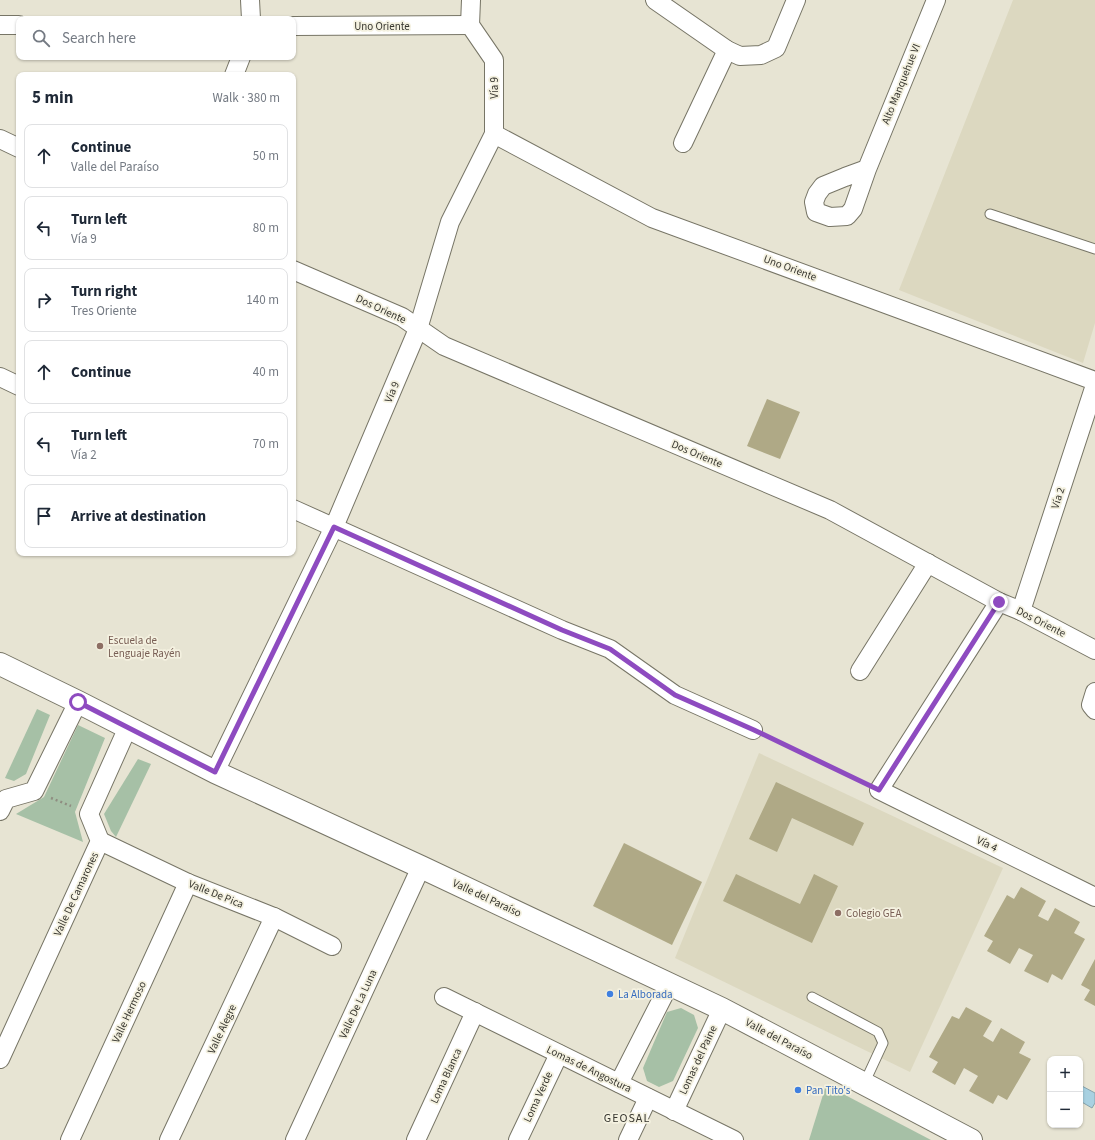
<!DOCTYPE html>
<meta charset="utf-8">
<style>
:root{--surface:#fff;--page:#f2f2f3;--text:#1f2937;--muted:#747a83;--line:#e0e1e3}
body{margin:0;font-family:"Source Sans 3",sans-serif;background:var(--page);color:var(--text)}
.controls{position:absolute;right:12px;bottom:12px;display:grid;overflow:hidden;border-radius:8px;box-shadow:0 1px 3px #0004}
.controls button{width:36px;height:36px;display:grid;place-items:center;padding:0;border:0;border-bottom:1px solid var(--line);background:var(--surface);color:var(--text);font:20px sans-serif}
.stop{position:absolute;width:12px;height:12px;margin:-9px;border:3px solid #8e4bc0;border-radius:50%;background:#fff}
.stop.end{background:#8e4bc0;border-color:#fff;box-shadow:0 1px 4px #0008}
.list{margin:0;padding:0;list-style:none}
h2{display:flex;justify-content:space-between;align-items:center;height:52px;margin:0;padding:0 16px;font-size:17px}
h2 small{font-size:13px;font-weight:400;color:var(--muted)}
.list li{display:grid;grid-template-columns:26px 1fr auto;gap:12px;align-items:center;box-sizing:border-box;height:64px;margin:0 8px 8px;padding:0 8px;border:1px solid var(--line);border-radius:8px}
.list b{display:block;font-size:15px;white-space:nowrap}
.list p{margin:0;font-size:13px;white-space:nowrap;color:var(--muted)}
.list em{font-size:13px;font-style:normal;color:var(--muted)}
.icon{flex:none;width:22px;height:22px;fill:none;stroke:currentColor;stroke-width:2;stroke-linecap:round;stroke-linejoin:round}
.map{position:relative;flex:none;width:1095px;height:1140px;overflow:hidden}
.search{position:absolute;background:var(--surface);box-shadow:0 1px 3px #0004;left:16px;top:16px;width:280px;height:44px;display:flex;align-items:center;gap:10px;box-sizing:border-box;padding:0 14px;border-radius:8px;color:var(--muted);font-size:15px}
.panel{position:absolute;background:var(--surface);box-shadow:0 1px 3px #0004;left:16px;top:72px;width:280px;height:484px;border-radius:8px}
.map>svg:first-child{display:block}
.built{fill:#dcd8c0}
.green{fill:#a6c0a6}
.water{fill:#a8d1e1;stroke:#86a2ac}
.building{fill:#afa986}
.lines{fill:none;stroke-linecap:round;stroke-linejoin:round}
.service-casing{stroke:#777566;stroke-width:11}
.minor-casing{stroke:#777566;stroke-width:20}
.tertiary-casing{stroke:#777566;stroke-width:24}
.path{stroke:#8f8d81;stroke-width:2.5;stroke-dasharray:2 3;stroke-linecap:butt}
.service{stroke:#fff;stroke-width:9}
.minor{stroke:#fff;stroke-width:18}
.tertiary{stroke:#fff;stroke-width:22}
.route{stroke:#8e4bc0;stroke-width:5}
.education-dot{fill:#8d6e63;stroke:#f4f1e0;stroke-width:1.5}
.shop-dot{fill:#3f7fe0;stroke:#f4f1e0;stroke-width:1.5}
.labels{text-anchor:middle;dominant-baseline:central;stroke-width:3.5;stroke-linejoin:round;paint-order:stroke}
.street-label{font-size:11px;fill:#37362f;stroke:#f4f1e0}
.education-label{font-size:11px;fill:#785e54;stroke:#f4f1e0;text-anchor:start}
.shop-label{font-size:11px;fill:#366cbe;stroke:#f4f1e0;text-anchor:start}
.neighbourhood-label{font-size:12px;letter-spacing:1px;fill:#37362f;stroke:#f4f1e0}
</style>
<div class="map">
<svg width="1095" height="1140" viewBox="0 0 1095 1140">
<rect width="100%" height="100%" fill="#e7e4d3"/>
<g class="built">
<path d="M1013,0H1095V323L1083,363L899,290Z"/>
<path d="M759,753L1003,868L910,1072L675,958Z"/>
</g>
<g class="green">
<path d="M37,709L50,715L26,774L14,781L5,778Z"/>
<path d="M78,725L105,738L75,812L83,842L16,814L44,797Z"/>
<path d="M138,759L151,764L116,837L111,831L104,814Z"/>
<path d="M681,1008L694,1015L698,1028L673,1081L659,1087L647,1081L643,1068L667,1012Z"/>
<path d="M826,1085L931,1140H809Z"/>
</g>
<path class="water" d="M1080,1085L1095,1093V1103L1092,1108L1080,1101Z"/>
<g class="building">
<path d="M767,399L800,412L780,459L747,446Z"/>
<path d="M776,782L864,823L853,846L792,818L777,852L749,839Z"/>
<path d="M624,843L702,882L672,945L593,906Z"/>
<path d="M736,874L800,904L814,874L838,886L812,943L723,901Z"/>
<path d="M1021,887L1046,901L1038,916L1048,921L1055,908L1080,922L1074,933L1085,939L1062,980L1052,974L1048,983L1024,971L1033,955L1019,948L1010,964L987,951L993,941L984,936L1007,895L1014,899Z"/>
<path d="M1095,959V1006L1084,1000L1090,990L1081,985Z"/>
<path d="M966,1007L992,1021L983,1036L993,1042L1001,1028L1025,1042L1019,1053L1031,1059L1007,1100L998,1095L993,1104L969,1091L978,1076L964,1068L955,1085L932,1072L938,1062L929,1057L952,1016L959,1019Z"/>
</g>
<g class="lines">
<defs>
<g id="service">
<path d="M990,214L1095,249"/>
<path d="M812,997L878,1032L883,1043L864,1084"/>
</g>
<g id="minor">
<path d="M250,0L251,19"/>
<path d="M655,0L727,50L740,56L761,55L776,48L796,0"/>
<path d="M0,25H19"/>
<path d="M293,26L470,25"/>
<path d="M234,75L241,57"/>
<path d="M494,134L652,218L1095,381"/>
<path d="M0,139L19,148"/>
<path d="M683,143L727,50"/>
<path d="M867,169L845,177L823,186L817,194L814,202L816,212L830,217L847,216L853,209L867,169L936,0"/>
<path d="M293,270L402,317L444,346L830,510L999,602L1021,611L1095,650"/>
<path d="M0,377L19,386"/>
<path d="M293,509L562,630L610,649L675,695L753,730"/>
<path d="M999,602L879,790L1095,897"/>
<path d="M1021,611L1095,385"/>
<path d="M860,671L928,563"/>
<path d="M1095,692L1091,705L1095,710"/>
<path d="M215,772L334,527L418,329L450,222L494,134V60L470,25L471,0"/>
<path d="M0,811L6,799L34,791L78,702"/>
<path d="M100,841L188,883L274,917L332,946"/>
<path d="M444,997L734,1140"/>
<path d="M0,1059L100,841L89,814L128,727"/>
<path d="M619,1083L669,985"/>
<path d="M674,1111L722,1009"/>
<path d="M70,1140L188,883"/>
<path d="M169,1140L274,917"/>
<path d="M295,1140L421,867"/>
<path d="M416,1140L475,1012"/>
<path d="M518,1140L559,1054"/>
<path d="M628,1140L648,1098"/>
</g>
<path id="tertiary" d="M0,664L78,702L215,772L421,867L722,1009L971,1140"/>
</defs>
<use href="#service" class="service-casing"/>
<use href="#minor" class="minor-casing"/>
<use href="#tertiary" class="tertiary-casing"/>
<g class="path">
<path d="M770,738L861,781"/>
<path d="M51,798L71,806"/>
</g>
<use href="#service" class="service"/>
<use href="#minor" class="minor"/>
<use href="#tertiary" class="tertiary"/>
</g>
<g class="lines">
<path class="route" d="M78,702L215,772L334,527L562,630L610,649L675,695L754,730L879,790L999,602"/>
</g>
<g class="education-dot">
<circle cx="100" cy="646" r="4"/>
<circle cx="838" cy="913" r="4"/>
</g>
<g class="shop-dot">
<circle cx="610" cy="994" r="4"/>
<circle cx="798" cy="1090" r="4"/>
</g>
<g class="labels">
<g class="street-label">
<text x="382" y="26">Uno Oriente</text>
<text transform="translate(901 84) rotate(-68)">Alto Manquehue VI</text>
<text transform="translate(494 88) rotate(-90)">Vía 9</text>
<text transform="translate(790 268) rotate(20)">Uno Oriente</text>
<text transform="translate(381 309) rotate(25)">Dos Oriente</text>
<text transform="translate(392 392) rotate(-67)">Vía 9</text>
<text transform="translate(697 454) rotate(23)">Dos Oriente</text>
<text transform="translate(1058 498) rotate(-72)">Vía 2</text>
<text transform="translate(1041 622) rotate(27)">Dos Oriente</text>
<text transform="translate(987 844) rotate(26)">Vía 4</text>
<text transform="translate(76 894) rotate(-65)">Valle De Camarones</text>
<text transform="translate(216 894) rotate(22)">Valle De Pica</text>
<text transform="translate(487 898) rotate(25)">Valle del Paraíso</text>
<text transform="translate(358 1004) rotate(-65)">Valle De La Luna</text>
<text transform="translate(129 1012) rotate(-65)">Valle Hermoso</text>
<text transform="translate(222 1029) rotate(-65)">Valle Alegre</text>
<text transform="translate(779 1039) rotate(28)">Valle del Paraíso</text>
<text transform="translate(698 1060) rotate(-65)">Lomas del Paine</text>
<text transform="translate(589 1069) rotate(26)">Lomas de Angostura</text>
<text transform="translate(446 1076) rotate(-65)">Loma Blanca</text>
<text transform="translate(538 1097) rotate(-65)">Loma Verde</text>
</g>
<g class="education-label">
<text x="108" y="640">Escuela de<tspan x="108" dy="13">Lenguaje Rayén</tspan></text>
<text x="846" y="913">Colegio GEA</text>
</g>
<g class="shop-label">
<text x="618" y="994">La Alborada</text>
<text x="806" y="1090">Pan Tito's</text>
</g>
<g class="neighbourhood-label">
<text x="627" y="1118">GEOSAL</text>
</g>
</g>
</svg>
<div class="controls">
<button>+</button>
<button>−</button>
</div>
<div class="stop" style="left:78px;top:702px"></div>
<div class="stop end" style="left:999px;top:602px"></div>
<div class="search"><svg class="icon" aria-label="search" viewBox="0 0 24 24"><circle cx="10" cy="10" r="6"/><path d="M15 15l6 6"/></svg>Search here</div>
<section class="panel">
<h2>5 min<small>Walk · 380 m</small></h2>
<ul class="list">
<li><svg class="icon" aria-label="ahead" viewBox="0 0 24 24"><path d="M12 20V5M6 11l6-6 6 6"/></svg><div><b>Continue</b><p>Valle del Paraíso</p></div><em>50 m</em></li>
<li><svg class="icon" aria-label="left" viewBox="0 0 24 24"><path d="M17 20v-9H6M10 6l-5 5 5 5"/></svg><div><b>Turn left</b><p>Vía 9</p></div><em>80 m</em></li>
<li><svg class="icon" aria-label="right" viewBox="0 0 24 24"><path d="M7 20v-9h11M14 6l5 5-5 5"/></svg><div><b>Turn right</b><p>Tres Oriente</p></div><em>140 m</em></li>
<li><svg class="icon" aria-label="ahead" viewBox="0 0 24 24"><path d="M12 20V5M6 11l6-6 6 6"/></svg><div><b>Continue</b></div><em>40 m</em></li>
<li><svg class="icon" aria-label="left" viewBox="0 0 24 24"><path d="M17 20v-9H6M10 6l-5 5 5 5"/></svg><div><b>Turn left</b><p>Vía 2</p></div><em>70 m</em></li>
<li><svg class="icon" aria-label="arrive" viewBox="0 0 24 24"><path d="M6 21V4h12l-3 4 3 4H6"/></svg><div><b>Arrive at destination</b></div></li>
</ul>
</section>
</div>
